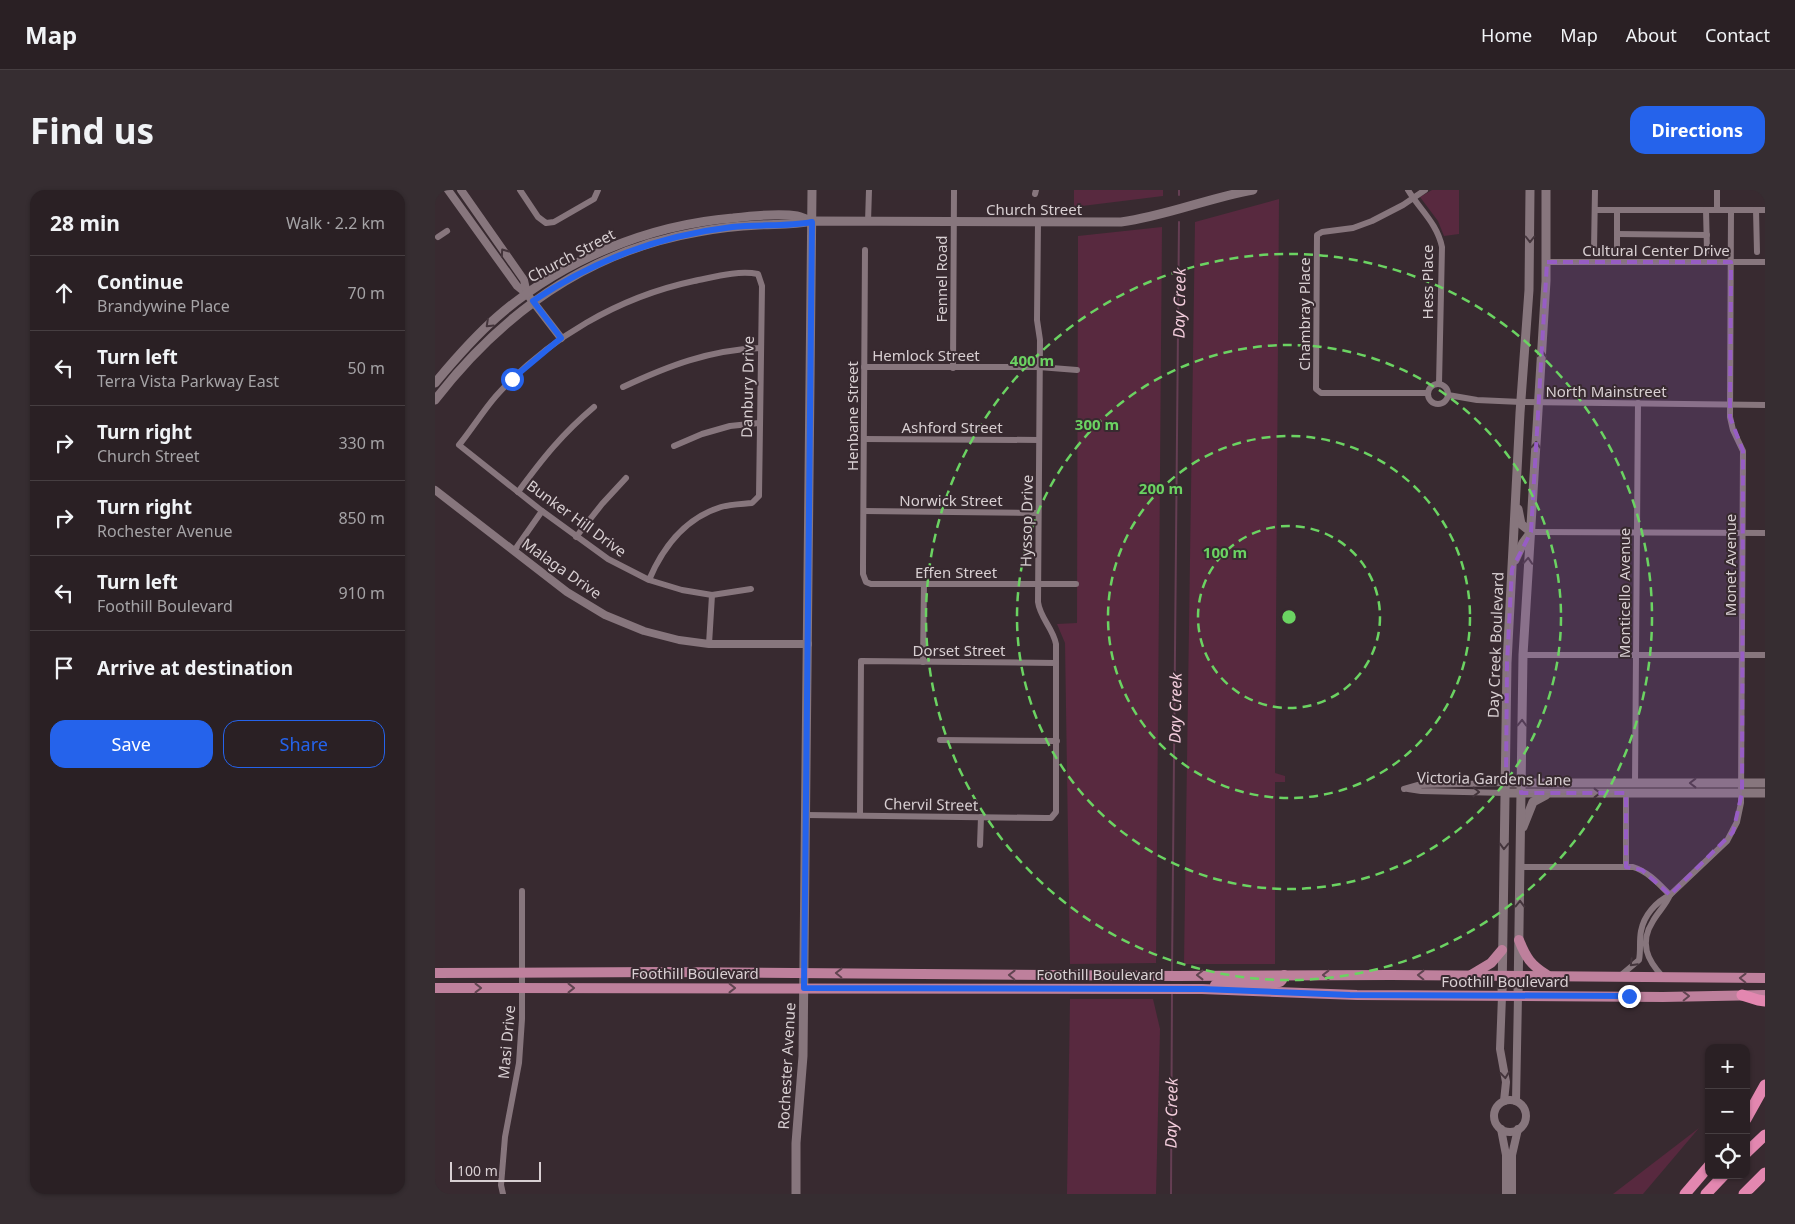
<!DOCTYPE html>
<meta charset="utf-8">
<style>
:root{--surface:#2a2024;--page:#362d31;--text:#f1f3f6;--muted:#a5a3a6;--line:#463e41;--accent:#2563eb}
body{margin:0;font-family:"Noto Sans",sans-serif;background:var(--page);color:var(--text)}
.controls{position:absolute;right:15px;bottom:15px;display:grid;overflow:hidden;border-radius:10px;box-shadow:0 1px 4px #0004}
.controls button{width:45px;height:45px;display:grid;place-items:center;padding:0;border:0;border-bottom:1px solid var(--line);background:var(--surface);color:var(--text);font:25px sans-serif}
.scale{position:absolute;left:15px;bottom:12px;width:91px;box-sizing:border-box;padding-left:5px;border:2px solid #d8cfd2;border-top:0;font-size:14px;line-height:18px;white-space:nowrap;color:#d8cfd2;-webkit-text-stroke:4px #382a30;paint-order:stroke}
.stop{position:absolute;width:15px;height:15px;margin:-11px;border:4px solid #2563eb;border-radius:50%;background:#fff}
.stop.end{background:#2563eb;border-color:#fff;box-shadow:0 1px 5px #0008}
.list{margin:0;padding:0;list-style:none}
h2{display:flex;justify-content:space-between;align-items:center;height:65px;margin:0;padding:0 20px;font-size:21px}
h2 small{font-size:16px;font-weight:400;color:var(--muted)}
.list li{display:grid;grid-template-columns:32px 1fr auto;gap:15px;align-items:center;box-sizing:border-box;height:75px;padding:0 20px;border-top:1px solid var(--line)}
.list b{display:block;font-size:19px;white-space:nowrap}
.list p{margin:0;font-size:16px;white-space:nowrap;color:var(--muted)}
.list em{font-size:16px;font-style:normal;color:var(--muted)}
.actions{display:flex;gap:10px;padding:15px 20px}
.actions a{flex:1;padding:11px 0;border:1px solid var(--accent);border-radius:15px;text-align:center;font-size:18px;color:var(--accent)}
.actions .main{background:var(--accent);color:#fff}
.icon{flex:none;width:28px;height:28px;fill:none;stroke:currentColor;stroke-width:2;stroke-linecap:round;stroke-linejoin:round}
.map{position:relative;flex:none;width:1330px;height:1004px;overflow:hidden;border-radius:15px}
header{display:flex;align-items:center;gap:30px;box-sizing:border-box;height:70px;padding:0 25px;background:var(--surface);border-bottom:1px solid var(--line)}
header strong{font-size:24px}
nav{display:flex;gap:28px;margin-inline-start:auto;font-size:18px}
.intro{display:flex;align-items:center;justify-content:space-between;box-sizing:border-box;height:120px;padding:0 30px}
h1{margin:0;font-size:35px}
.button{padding:12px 22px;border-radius:15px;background:var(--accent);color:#fff;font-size:18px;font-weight:700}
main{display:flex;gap:30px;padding:0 30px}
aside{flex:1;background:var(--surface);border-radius:15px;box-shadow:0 1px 4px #0004}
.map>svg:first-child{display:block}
.green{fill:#58293f}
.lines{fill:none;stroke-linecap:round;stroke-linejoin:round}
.stream{stroke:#653e53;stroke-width:2}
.minor{stroke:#87767d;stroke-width:6}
.tertiary{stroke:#87767d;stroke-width:8}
.secondary{stroke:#87767d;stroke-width:9}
.primary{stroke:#be809c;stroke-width:10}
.motorway{stroke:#e387b0;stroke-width:11}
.oneway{stroke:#44353c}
.oneway2{stroke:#604450}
.route{stroke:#2563eb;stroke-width:6}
.marked{fill:#975dc5;fill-opacity:0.2;stroke:#975dc5;stroke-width:4;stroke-dasharray:10 6;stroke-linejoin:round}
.ring{fill:none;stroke:#6bd362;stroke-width:2.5;stroke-dasharray:9 6}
.labels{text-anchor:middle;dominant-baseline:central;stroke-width:4;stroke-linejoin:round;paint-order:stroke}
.street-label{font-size:15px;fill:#d8cfd2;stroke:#382a30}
.water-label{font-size:16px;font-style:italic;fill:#f4cedd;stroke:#382a30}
.centre{fill:#6bd362;stroke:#382a30;stroke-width:2.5}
.ring-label{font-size:15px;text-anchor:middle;font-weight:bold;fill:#6bd362;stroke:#382a30;stroke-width:4;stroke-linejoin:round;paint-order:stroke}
</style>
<header>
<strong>Map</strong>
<nav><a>Home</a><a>Map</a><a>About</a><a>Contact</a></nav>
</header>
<div class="intro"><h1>Find us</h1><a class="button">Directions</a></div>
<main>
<aside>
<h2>28 min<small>Walk · 2.2 km</small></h2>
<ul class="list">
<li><svg class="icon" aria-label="ahead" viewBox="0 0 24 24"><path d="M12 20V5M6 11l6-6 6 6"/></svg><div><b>Continue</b><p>Brandywine Place</p></div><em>70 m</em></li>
<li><svg class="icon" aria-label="left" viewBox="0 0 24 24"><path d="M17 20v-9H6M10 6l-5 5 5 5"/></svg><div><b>Turn left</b><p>Terra Vista Parkway East</p></div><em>50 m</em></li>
<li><svg class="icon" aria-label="right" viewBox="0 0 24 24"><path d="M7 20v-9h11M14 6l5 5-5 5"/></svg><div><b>Turn right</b><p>Church Street</p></div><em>330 m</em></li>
<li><svg class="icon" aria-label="right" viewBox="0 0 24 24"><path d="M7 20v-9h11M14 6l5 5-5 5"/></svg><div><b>Turn right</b><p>Rochester Avenue</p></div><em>850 m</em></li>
<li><svg class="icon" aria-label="left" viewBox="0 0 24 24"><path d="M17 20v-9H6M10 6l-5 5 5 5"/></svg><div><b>Turn left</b><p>Foothill Boulevard</p></div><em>910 m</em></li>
<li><svg class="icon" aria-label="arrive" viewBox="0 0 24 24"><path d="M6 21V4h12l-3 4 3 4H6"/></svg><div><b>Arrive at destination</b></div></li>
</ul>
<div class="actions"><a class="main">Save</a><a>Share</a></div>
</aside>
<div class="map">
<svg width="1330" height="1004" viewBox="0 0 1330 1004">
<rect width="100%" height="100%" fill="#382a30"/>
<g class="green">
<path d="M639,0H728V6L639,17Z"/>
<path d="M997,0H1024V44L1009,46L1003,31L985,7Z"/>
<path d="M844,9L840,583L850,586V592H840V774H749L760,32Z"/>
<path d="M727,37L721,773L635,774L630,453L622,434L642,433L643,46Z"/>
<path d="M635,809H718L725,839L721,1004H632Z"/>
<path d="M1264,938L1208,1004H1178Z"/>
</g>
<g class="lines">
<g class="stream">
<path d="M744,5V0"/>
<path d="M737,782L744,32"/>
<path d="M736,1004L737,801"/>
</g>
<g class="minor">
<path d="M85,0L103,27L111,33L119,32L159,9L163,0"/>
<path d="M973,0C985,20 1002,33 1007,57L1004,194"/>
<path d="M990,0L968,15L937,31L918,38L887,42L882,45L881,199L886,203H993"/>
<path d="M600,4L601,0"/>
<path d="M1160,20H1330"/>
<path d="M1182,20V61"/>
<path d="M1271,20L1272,61"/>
<path d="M1282,20V0"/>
<path d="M1321,20L1322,62"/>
<path d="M433,32L434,0"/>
<path d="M1182,44L1272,45"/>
<path d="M3,47L12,41"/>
<path d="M430,60L428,375V384L431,392L436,394H641"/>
<path d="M1159,61L1160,0"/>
<path d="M1112,72H1330"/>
<path d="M429,177H604L642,180"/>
<path d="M518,178L519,0"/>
<circle cx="1003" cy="204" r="10"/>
<path d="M188,197C233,176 274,160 325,158"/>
<path d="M1013,205L1042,210L1086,212L1330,215"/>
<path d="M429,249L604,250"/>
<path d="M239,256L267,244L295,236L324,233"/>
<path d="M83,302C108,268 127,244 159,217"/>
<path d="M429,321L603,323"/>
<path d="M1096,342L1330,343"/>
<path d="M141,347L167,314L191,288"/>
<path d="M79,361L107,321"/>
<path d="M214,390C228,357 251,328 286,317C296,314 307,314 317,313L324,306L327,96L323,84C303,80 279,87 259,91C184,107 113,148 61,206C48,221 37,239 24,255L107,321L173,369L214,390L247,400L277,405L316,399"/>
<path d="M274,454L277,405"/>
<path d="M1088,465H1330"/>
<path d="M488,472L489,394"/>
<path d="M505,550L622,551"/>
<path d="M1200,593L1203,213"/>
<path d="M969,599L983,595L1071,593"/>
<path d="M973,599L986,601L1071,603"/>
<path d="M1191,603V677"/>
<path d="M371,625L611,628H616L621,622V454C618,438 605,428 603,412L605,150L602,130L603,32"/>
<path d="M425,625L426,471L621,473"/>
<path d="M545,655L546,627"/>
<path d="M1085,677H1198C1214,682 1224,694 1235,705"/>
<path d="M1185,786L1204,770C1206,760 1204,751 1206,741C1209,725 1221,712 1235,705L1292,651L1302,632L1306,613L1308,261L1298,240L1295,227L1296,20"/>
<path d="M1228,787C1212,770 1204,753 1218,731C1223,722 1231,715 1235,705"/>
<path d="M68,1004L66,995L70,947L84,873L87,829V701"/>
</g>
<g class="tertiary">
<path d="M13,0L82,96L92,104L126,148"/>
<path d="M26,0L89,90L92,104"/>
<path d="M0,300L132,402L170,425L209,441L244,450L274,454H373"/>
<path d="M1067,806L1065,859L1071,892L1069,911"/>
<circle cx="1075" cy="926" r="16"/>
<path d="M1081,911L1083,806"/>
<path d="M1066,939L1071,965V1004"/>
<path d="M1077,1004V965L1083,939"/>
</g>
<g class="secondary">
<path d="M0,193C20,169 39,147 62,127C127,70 213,35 298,28C315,26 346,23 362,26C367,27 372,30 377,31"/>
<path d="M0,210C68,122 153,61 263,42C284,38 304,36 324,35C342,34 359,35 377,31L686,32C731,26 773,8 818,0"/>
<path d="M1083,319L1086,334L1096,342"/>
<path d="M1080,370L1088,353L1096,342"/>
<path d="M1071,593H1330"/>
<path d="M1071,603H1330"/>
<path d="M1088,637L1098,612L1111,605"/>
<path d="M1067,806L1072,473L1085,223L1094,100L1095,0"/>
<path d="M1083,806L1088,465L1111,91V0"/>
<path d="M361,1004V953L368,866L377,0"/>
</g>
<g class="primary">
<path d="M1084,750C1091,768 1096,775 1112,785"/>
<path d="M0,783L229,782L741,786L956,785L1330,788"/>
<path d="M1036,785L1056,773L1067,760"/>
<path d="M780,795L784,793L845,792L847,790L849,785"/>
<path d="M0,798L767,799L922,805L1228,807L1330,805"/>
</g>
<g class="motorway">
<path d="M1307,805L1323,810L1330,811"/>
<path d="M1311,929L1330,895"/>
<path d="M1311,963L1330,945"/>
<path d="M1250,1004L1274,976"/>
<path d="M1271,1004L1289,985"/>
<path d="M1309,1004L1330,983"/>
</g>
</g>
<defs><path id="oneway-chevron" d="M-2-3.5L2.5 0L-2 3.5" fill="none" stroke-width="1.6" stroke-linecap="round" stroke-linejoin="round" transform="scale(1.25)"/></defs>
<g class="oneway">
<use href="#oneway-chevron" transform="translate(1095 49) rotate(90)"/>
<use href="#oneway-chevron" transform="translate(69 62) rotate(-125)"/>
<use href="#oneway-chevron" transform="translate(54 134) rotate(137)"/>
<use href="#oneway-chevron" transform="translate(1107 164) rotate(-86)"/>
<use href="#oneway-chevron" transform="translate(1101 255) rotate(-86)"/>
<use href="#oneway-chevron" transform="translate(1093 371) rotate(-86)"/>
<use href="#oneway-chevron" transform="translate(1087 533) rotate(-89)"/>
<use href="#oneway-chevron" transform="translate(1258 593) rotate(-180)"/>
<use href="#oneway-chevron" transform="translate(1041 602) rotate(1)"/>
<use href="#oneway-chevron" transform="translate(1162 603)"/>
<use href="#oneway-chevron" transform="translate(1069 656) rotate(91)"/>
<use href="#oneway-chevron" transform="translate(1085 714) rotate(-89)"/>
<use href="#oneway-chevron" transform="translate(1198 773) rotate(135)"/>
<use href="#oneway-chevron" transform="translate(1070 885) rotate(83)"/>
</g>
<g class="oneway2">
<use href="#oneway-chevron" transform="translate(404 783) rotate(-179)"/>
<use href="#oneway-chevron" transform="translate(577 785) rotate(-179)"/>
<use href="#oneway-chevron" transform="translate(765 785) rotate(180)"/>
<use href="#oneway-chevron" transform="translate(891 785) rotate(180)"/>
<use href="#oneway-chevron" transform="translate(986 785) rotate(-179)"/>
<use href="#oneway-chevron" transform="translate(1308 788) rotate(-179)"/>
<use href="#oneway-chevron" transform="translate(43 798)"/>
<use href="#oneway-chevron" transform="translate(136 798)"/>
<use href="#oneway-chevron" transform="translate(297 798)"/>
<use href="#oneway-chevron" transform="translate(1251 806) rotate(-1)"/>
</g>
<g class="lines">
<path class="route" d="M77,189L126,148L98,111C160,70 223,46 297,37C324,34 351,37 377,32L369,798L767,799L915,805L1194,806"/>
</g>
<path class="marked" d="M1112,72H1296L1295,227L1308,261L1307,603L1298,642L1235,705L1207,680L1191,677V603H1086V593H1071L1072,473L1077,379L1096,342Z"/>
<g class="ring">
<circle cx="854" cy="427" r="91"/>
<circle cx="854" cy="427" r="181"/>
<circle cx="854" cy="427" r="272"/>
<circle cx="854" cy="427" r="363"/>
</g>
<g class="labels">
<g class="street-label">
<text x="599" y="19">Church Street</text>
<text x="1221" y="60">Cultural Center Drive</text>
<text transform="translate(136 65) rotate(-28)">Church Street</text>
<text transform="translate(506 89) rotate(-90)">Fennel Road</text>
<text transform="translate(992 92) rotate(-90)">Hess Place</text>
<text transform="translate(869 124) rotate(-90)">Chambray Place</text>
<text x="491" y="165">Hemlock Street</text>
<text transform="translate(312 197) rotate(-89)">Danbury Drive</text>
<text x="1171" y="201">North Mainstreet</text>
<text transform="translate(417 226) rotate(-90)">Henbane Street</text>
<text x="517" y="237">Ashford Street</text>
<text x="516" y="310">Norwick Street</text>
<text transform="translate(142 328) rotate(36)">Bunker Hill Drive</text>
<text transform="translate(591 331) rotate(-89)">Hyssop Drive</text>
<text transform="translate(1295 375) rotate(-90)">Monet Avenue</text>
<text transform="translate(127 378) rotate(35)">Malaga Drive</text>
<text x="521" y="382">Effen Street</text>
<text transform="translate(1189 403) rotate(-90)">Monticello Avenue</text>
<text transform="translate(1060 455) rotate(-88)">Day Creek Boulevard</text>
<text x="524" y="460">Dorset Street</text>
<text transform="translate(1059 588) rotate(1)">Victoria Gardens Lane</text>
<text transform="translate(496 614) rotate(1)">Chervil Street</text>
<text x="260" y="783">Foothill Boulevard</text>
<text x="665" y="784">Foothill Boulevard</text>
<text x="1070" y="791">Foothill Boulevard</text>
<text transform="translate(71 852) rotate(-85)">Masi Drive</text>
<text transform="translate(351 876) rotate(-87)">Rochester Avenue</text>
</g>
<g class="water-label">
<text transform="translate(744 113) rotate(-89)">Day Creek</text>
<text transform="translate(740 518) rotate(-89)">Day Creek</text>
<text transform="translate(736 923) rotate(-89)">Day Creek</text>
</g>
</g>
<circle cx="854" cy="427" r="8" class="centre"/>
<g class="ring-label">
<text x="597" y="176">400 m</text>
<text x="662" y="240">300 m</text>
<text x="726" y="304">200 m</text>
<text x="790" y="368">100 m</text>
</g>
</svg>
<div class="controls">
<button>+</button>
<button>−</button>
<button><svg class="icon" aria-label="locate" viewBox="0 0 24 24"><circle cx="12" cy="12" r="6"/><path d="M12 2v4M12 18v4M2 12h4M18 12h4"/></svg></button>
</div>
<div class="scale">100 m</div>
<div class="stop" style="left:77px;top:189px"></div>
<div class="stop end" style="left:1194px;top:806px"></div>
</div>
</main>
